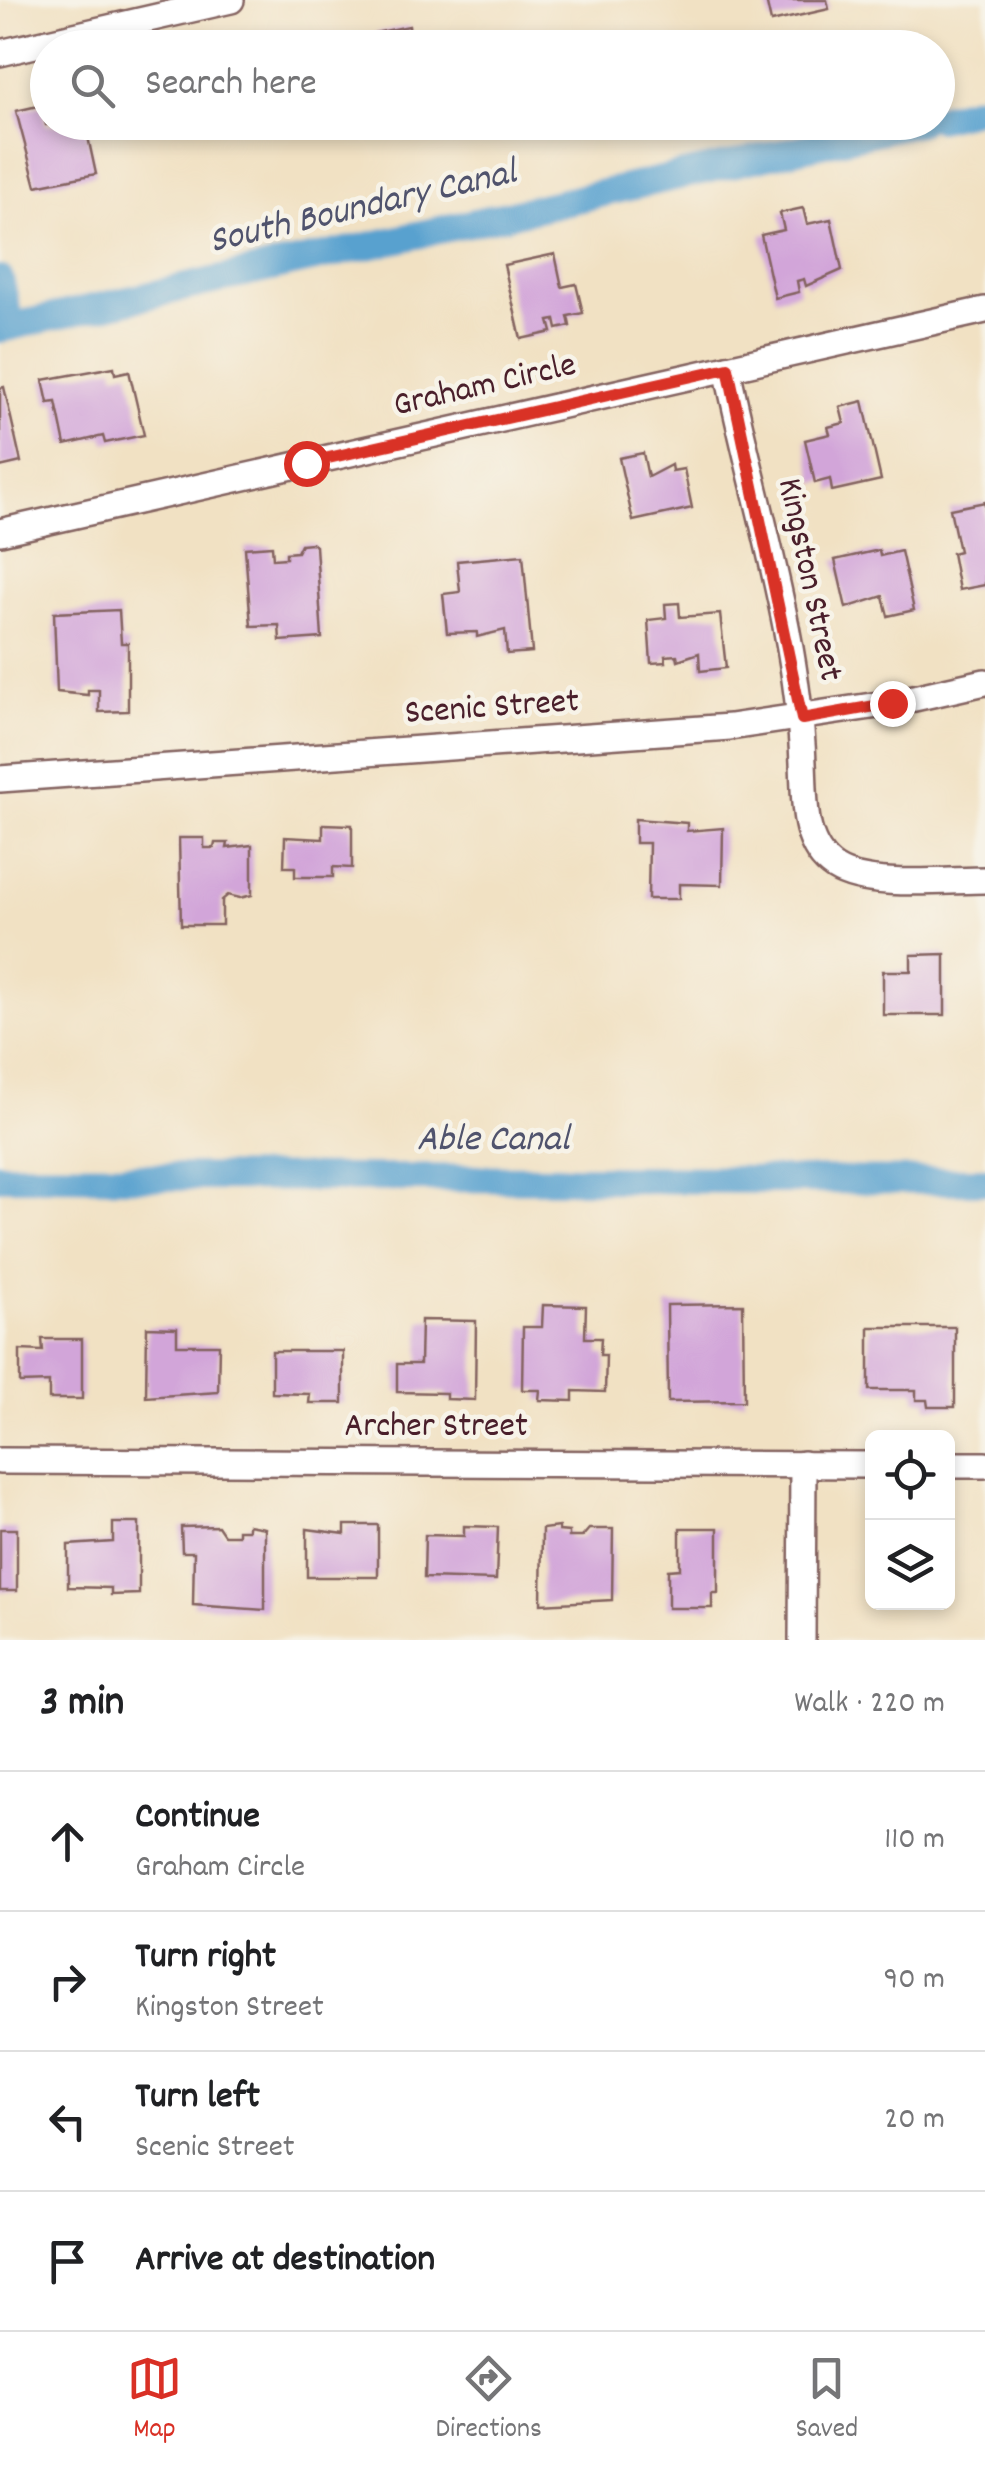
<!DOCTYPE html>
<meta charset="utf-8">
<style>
:root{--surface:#fff;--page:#f6f6f6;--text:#202124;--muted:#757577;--line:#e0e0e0;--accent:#d93025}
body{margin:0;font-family:Dekko,sans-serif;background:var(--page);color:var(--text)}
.controls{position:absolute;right:30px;bottom:30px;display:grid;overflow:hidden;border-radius:15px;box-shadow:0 5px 15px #0003}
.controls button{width:90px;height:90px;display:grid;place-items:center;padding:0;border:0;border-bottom:2px solid var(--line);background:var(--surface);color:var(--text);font:50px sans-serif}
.stop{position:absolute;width:30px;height:30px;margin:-22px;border:8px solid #d93025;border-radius:50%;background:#fff}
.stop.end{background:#d93025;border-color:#fff;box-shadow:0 2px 10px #0008}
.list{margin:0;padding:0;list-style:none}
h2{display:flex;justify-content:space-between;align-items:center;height:130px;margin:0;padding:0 40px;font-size:42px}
h2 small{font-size:32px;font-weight:400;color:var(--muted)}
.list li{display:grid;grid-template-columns:65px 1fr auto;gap:30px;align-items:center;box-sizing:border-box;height:140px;padding:0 40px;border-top:2px solid var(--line)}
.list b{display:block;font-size:38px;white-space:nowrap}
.list p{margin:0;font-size:32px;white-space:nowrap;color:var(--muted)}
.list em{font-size:32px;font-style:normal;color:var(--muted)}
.icon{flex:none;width:55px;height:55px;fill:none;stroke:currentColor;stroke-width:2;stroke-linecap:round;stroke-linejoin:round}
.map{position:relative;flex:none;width:985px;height:1640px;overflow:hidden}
.search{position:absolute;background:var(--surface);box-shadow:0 5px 15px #0003;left:30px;right:30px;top:30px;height:110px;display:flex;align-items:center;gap:25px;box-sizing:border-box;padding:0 35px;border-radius:55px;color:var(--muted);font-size:38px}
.sheet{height:690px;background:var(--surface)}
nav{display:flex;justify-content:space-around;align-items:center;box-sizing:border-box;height:140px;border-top:2px solid var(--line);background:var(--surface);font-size:28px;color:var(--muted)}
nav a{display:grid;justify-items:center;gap:5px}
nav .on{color:var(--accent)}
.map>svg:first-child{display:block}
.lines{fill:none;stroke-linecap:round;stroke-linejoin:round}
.canal{stroke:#58a1cf;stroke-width:28}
.building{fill:#d2a5d9}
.street-casing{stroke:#846360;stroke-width:30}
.street{stroke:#fff;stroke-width:25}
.route{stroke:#d93025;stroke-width:12}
.labels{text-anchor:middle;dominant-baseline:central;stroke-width:9;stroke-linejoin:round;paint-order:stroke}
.street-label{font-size:35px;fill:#4a1f2b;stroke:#f7f3e8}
.water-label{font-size:38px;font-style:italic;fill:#50536d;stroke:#f7f3e8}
</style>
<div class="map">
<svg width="985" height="1640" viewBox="0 0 985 1640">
<rect width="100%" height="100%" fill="#f7f3e8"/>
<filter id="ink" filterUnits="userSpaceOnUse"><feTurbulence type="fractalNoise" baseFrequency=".01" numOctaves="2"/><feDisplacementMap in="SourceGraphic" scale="20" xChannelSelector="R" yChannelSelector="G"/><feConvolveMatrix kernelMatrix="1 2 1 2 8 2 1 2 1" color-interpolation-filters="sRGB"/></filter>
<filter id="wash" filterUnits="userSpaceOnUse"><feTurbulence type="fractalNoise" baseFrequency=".0048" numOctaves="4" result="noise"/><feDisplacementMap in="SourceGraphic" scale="40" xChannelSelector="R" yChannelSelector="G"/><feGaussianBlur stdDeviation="2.25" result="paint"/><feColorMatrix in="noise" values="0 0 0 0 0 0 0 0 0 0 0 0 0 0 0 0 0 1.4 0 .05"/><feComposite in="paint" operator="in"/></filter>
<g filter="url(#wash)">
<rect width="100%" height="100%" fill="#f1e1c3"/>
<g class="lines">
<g class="canal">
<path d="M938,118L985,107"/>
<path d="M0,279L11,327"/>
<path d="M0,329L918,122"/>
<path d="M0,1176L985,1181"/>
</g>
</g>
<g id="blocks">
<g class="building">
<path d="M766,0H827L829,9L771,22Z"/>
<path d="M409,26L413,48H378L375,33Z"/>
<path d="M42,105L46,125L85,123L96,174L36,186L16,111Z"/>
<path d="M803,208L807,224L831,219L842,270L806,286L804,279L797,281L799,292L775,298L761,235L784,230L780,213Z"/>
<path d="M555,254L562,287L576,284L583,313L568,316L570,326L557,329L555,320L549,321L552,332L521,339L504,265Z"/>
<path d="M114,367L115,374L129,371L144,435L105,443L103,436L65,445L56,402L48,403L43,380Z"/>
<path d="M4,387L21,462L0,467V388Z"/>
<path d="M863,401L881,480L832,491L830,479L815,483L805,440L830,434L828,427L844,423L840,407Z"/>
<path d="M643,453L648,477L671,465L672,471L684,469L692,508L633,521L619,458Z"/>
<path d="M985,502V585L959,590L952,553L959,551L950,509Z"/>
<path d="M311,543L316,546L322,638L280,641L279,625L251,626L245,548L272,546L273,559L286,558V553L297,552L301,544Z"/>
<path d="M879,550L880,556L901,551L914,610L888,616L883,596L846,608L835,560Z"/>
<path d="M523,555L532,652L507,654L505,630L477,637V632L447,633L443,594L460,592L457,561Z"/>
<path d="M679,603L680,617L720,614L726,668L700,671L699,653L678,660L677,655L665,656L666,662L651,663L648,620L666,618L665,604Z"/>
<path d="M119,610L121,643H128V711L99,712V690H88V695L57,692L54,613Z"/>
<path d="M635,819L687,823V831L723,828L722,885L679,884V899H648L649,843H635Z"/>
<path d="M323,824L352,825V868L333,867V877H295V867H284L285,837L323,839Z"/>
<path d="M179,838H204V848H214L215,843H228L227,848L252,845V895L240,898L228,895L222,900V925H181Z"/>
<path d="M945,954V1015H883V971H911V955Z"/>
<path d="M743,1304L744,1401L668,1402L667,1305Z"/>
<path d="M543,1305L586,1306L585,1338H601L600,1355H606L605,1392L573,1391V1401L539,1400L540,1390H522L523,1327H542Z"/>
<path d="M421,1320L476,1321L475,1400L446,1399V1393L397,1392V1364H420Z"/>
<path d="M147,1327L177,1328V1345H219L218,1392L146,1397Z"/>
<path d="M869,1327H955V1407H928L927,1400H916V1390H869Z"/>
<path d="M42,1339H82V1399H49V1382L20,1383V1350L43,1351Z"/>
<path d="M272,1351H343V1403H309L310,1394L272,1393Z"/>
<path d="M113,1523H139V1594L111,1595V1588L68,1587V1545L113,1542Z"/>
<path d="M248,1525L265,1528V1610L193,1605L194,1552H182L181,1527L218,1526L224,1535H238V1530H248Z"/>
<path d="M345,1525H378V1577H307V1529L345,1534Z"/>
<path d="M464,1526L498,1527L496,1580L424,1578L425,1535L464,1536Z"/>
<path d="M559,1527V1531L569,1532V1537H582L589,1529H613L612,1600L541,1604L542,1529Z"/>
<path d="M680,1528H718V1593H712V1608H668V1570L680,1569Z"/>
<rect x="0" y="1529" width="17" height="62"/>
</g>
</g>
</g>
<g filter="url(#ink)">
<use href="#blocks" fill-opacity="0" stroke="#846360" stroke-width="2.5"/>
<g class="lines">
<defs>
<g id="street">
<path d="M0,53L231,0"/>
<path d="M727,368C753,498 798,631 803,763C805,798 801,846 835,868C868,889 946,880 985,880"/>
<path d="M0,532L985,310"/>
<path d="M0,779L730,727L892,703L985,682"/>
<path d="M0,1461L872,1465"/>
<path d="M948,1465H985"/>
<path d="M802,1640L803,1464"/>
</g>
</defs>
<use href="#street" class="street-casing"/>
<use href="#street" class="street"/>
</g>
</g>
<g class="lines" filter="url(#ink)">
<path class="route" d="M306,463L728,368L802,719L892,703"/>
</g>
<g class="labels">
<g class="street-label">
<text transform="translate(485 387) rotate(-13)">Graham Circle</text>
<text transform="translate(808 580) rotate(78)">Kingston Street</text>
<text transform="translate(492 709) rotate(-4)">Scenic Street</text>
<text x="436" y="1428">Archer Street</text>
</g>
<g class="water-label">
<text transform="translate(363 209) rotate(-13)">South Boundary Canal</text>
<text x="493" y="1141">Able Canal</text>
</g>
</g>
</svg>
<div class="controls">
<button><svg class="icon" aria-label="locate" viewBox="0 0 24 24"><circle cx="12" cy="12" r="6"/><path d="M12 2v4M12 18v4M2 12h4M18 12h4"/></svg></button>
<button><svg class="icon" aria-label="layers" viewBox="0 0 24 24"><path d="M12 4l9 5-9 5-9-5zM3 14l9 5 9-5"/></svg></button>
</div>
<div class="stop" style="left:306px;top:463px"></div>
<div class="stop end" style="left:892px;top:703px"></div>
<div class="search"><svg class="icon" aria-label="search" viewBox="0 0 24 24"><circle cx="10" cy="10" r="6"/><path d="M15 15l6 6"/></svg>Search here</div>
</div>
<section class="sheet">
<h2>3 min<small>Walk · 220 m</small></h2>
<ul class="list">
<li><svg class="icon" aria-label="ahead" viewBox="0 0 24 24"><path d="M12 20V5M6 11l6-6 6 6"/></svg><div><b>Continue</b><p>Graham Circle</p></div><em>110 m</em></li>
<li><svg class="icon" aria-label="right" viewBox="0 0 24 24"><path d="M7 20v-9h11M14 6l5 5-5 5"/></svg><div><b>Turn right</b><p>Kingston Street</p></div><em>90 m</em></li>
<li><svg class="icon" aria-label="left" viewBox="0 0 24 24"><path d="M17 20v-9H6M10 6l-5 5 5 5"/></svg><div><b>Turn left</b><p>Scenic Street</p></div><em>20 m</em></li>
<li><svg class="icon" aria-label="arrive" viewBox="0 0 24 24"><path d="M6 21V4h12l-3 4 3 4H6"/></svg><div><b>Arrive at destination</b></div></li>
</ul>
</section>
<nav>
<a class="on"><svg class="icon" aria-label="map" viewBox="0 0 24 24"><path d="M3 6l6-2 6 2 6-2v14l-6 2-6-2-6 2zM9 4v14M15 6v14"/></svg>Map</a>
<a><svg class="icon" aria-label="directions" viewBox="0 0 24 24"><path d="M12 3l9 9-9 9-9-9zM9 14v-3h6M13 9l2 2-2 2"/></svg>Directions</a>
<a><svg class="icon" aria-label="saved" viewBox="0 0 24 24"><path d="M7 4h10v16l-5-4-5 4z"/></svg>Saved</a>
</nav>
